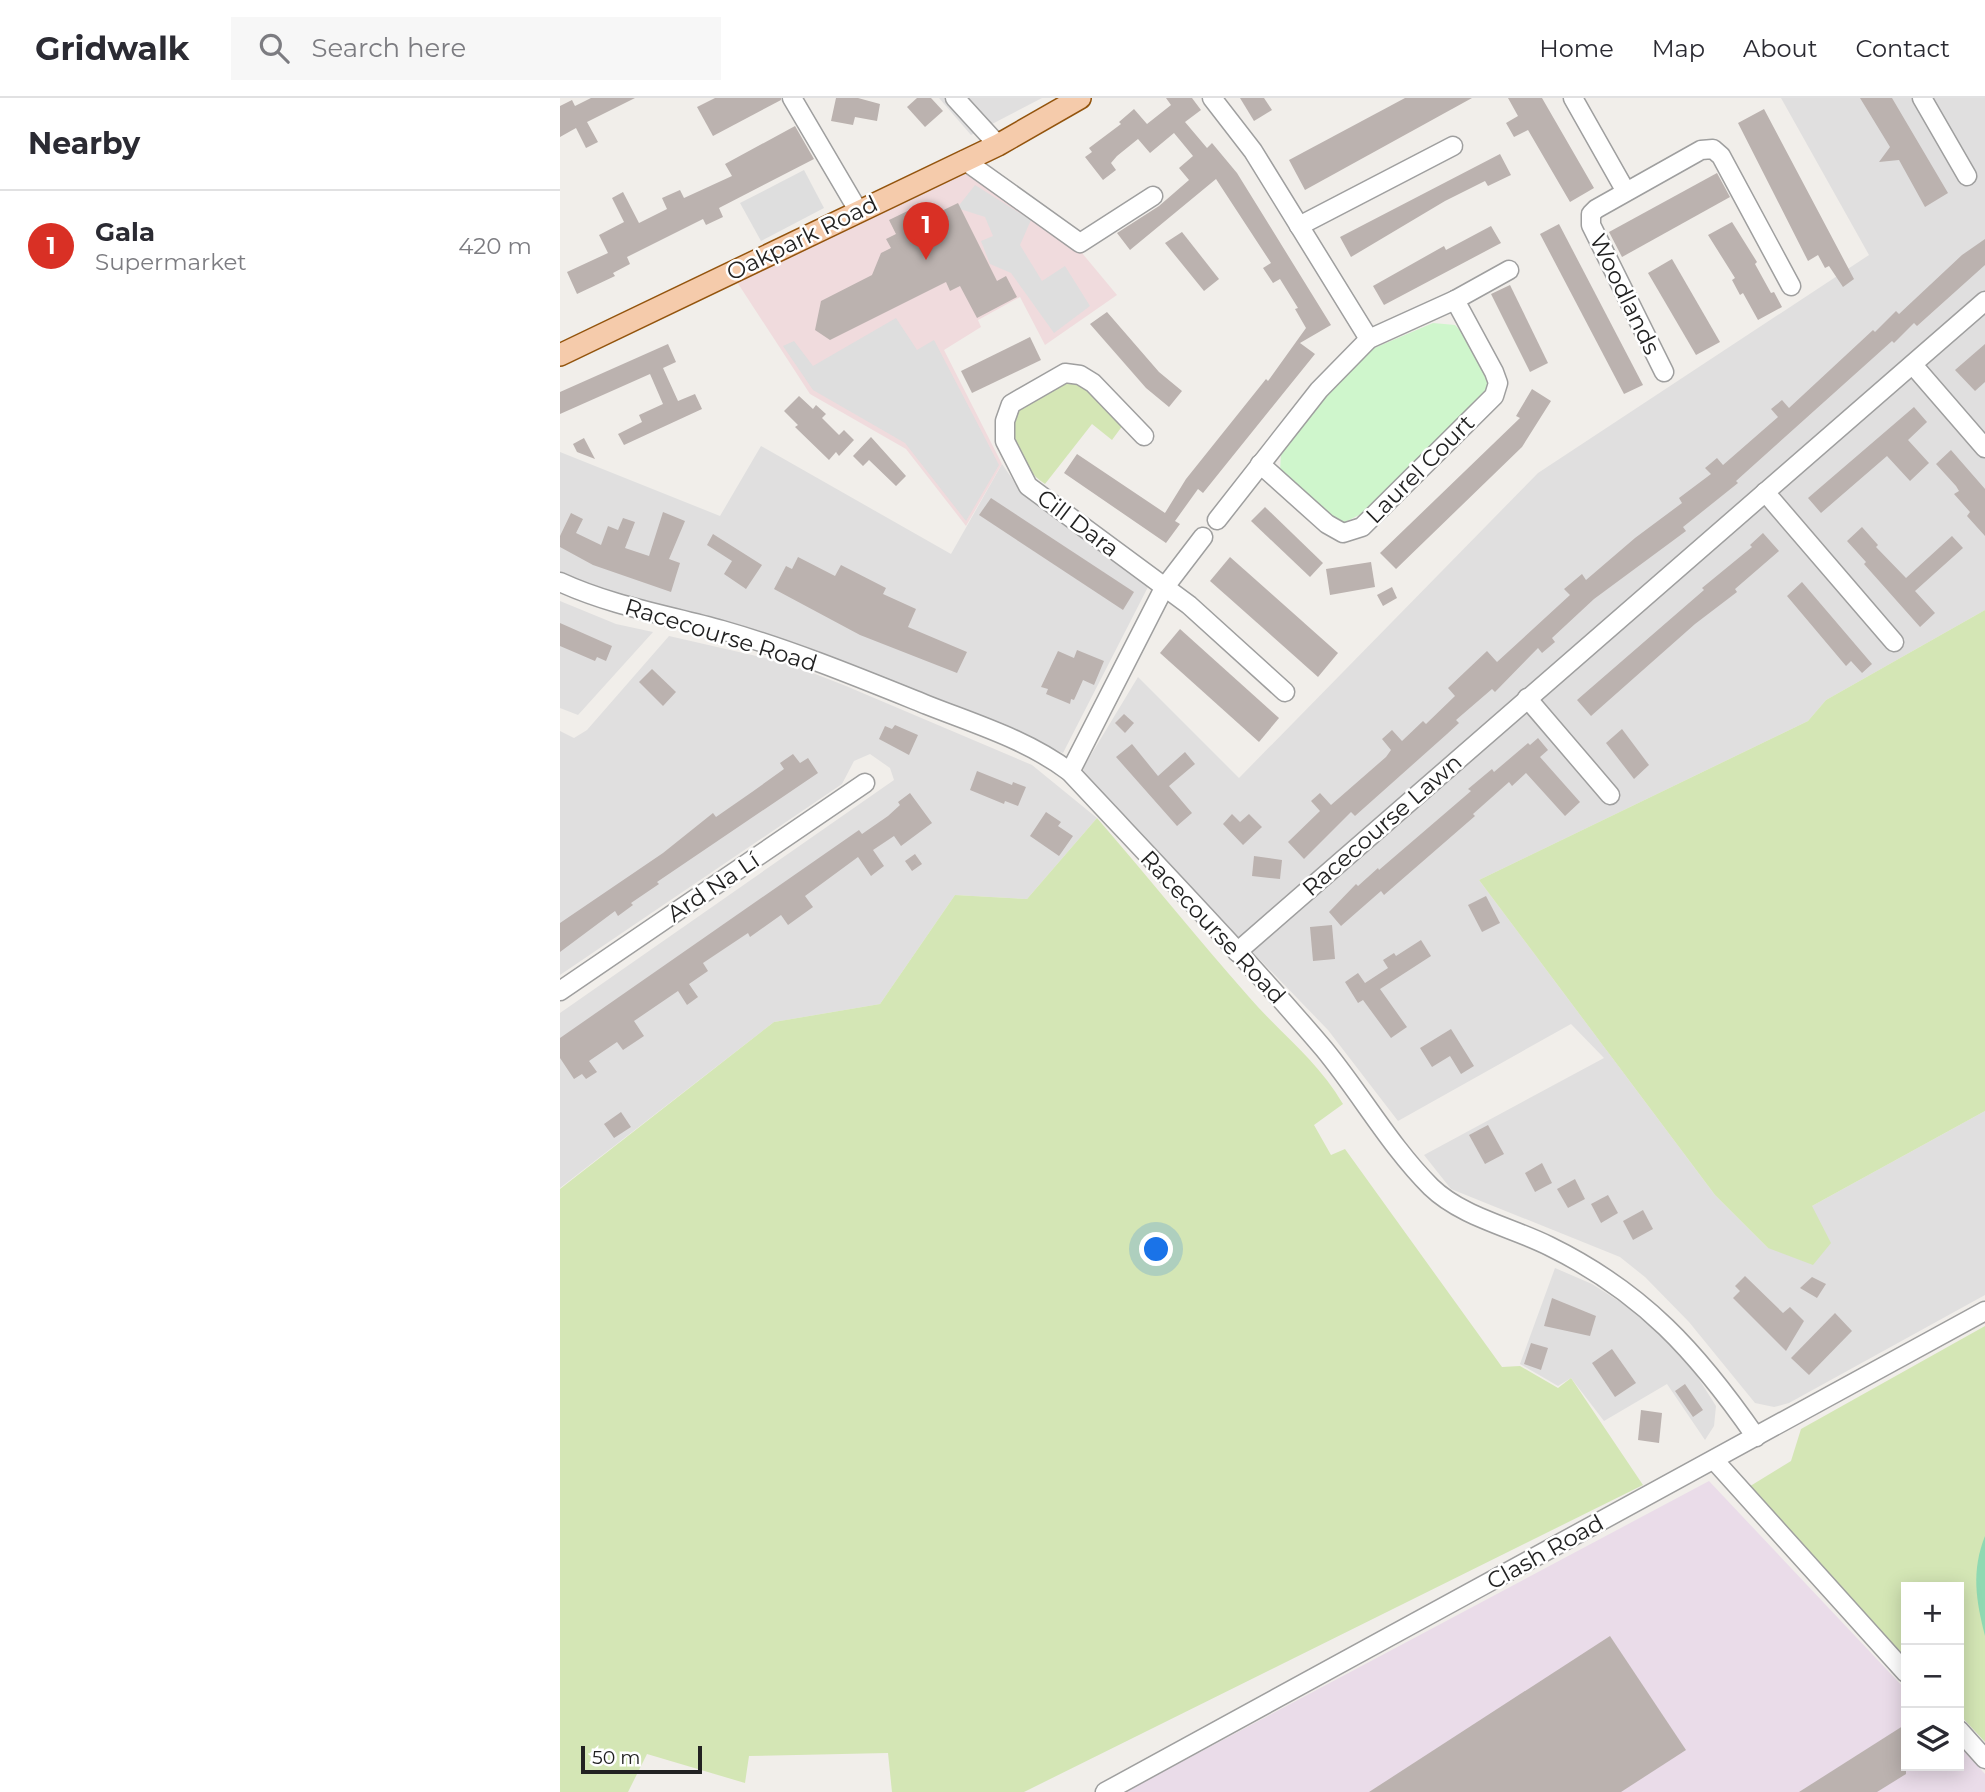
<!DOCTYPE html>
<meta charset="utf-8">
<style>
:root{--surface:#fff;--page:#f7f7f7;--text:#2b2b33;--muted:#7c7c81;--line:#e1e1e2;--accent:#d93025}
body{margin:0;font-family:Montserrat,sans-serif;background:var(--page);color:var(--text)}
.controls{position:absolute;right:21px;bottom:21px;display:grid;overflow:hidden;border-radius:0px;box-shadow:0 4px 18px #0003}
.controls button{width:63px;height:63px;display:grid;place-items:center;padding:0;border:0;border-bottom:2px solid var(--line);background:var(--surface);color:var(--text);font:35px sans-serif}
.scale{position:absolute;left:21px;bottom:18px;width:121px;box-sizing:border-box;padding-left:7px;border:4px solid #222;border-top:0;font-size:19px;line-height:24px;white-space:nowrap;color:#222;-webkit-text-stroke:5px #fff;paint-order:stroke}
.you{position:absolute;left:597px;top:1152px;width:24px;height:24px;margin:-18px;border:5px solid #fff;border-radius:50%;background:#1a73e8;box-shadow:0 0 0 10px #1a73e833}
.badge{display:grid;place-items:center;width:46px;height:46px;border-radius:50%;background:var(--accent);color:#fff;font-size:23px;font-weight:700}
.pin{position:absolute;translate:-50% -58px;filter:drop-shadow(0 2px 4px #0008)}
.pin::after{content:'';position:absolute;top:37px;width:24px;height:21px;background:inherit;clip-path:polygon(0 0,100% 0,50% 100%)}
.list{margin:0;padding:0;list-style:none}
h2{display:flex;justify-content:space-between;align-items:center;height:91px;margin:0;padding:0 28px;font-size:30px}
h2 small{font-size:23px;font-weight:400;color:var(--muted)}
.list li{display:grid;grid-template-columns:46px 1fr auto;gap:21px;align-items:center;box-sizing:border-box;height:112px;padding:0 28px;border-top:2px solid var(--line)}
.list b{display:block;font-size:26px;white-space:nowrap}
.list p{margin:0;font-size:23px;white-space:nowrap;color:var(--muted)}
.list em{font-size:23px;font-style:normal;color:var(--muted)}
.icon{flex:none;width:38px;height:38px;fill:none;stroke:currentColor;stroke-width:2;stroke-linecap:round;stroke-linejoin:round}
.map{position:relative;flex:none;width:1425px;height:1694px;overflow:hidden}
header{display:flex;align-items:center;gap:42px;box-sizing:border-box;height:98px;padding:0 35px;background:var(--surface);border-bottom:2px solid var(--line)}
header strong{font-size:33px}
nav{display:flex;gap:38px;margin-inline-start:auto;font-size:24px}
.search{width:490px;height:63px;background:var(--page);display:flex;align-items:center;gap:18px;box-sizing:border-box;padding:0 24px;border-radius:0px;color:var(--muted);font-size:26px}
main{display:flex}
aside{flex:1;background:var(--surface)}
.map>svg:first-child{display:block}
.residential{fill:#e0dfdf}
.commercial{fill:#f0dbdd}
.industrial{fill:#eadce9}
.grass{fill:#d4e6b5}
.park{fill:#cff6cc}
.pitch{fill:#8fd9b2}
.parking{fill:#dedede}
.building{fill:#bbb2af}
.lines{fill:none;stroke-linecap:round;stroke-linejoin:round}
.minor-casing{stroke:#9f9f9f;stroke-width:21}
.major-casing{stroke:#93540d;stroke-width:24}
.minor{stroke:#fff;stroke-width:18}
.major{stroke:#f5cbab;stroke-width:21}
.labels{text-anchor:middle;dominant-baseline:central;stroke-width:5;stroke-linejoin:round;paint-order:stroke}
.street-label{font-size:23px;fill:#222;stroke:#fff}
</style>
<header>
<strong>Gridwalk</strong>
<div class="search"><svg class="icon" aria-label="search" viewBox="0 0 24 24"><circle cx="10" cy="10" r="6"/><path d="M15 15l6 6"/></svg>Search here</div>
<nav><a>Home</a><a>Map</a><a>About</a><a>Contact</a></nav>
</header>
<main>
<aside>
<h2>Nearby<small></small></h2>
<ul class="list">
<li><span class="badge">1</span><div><b>Gala</b><p>Supermarket</p></div><em>420 m</em></li>
</ul>
</aside>
<div class="map">
<svg width="1425" height="1694" viewBox="0 0 1425 1694">
<rect width="100%" height="100%" fill="#f1eeea"/>
<g class="residential">
<path d="M379,0H482L411,37Z"/>
<path d="M1221,0H1425V512L1266,602L1248,623L919,782L1155,1097L1208,1150L1252,1108L1425,1013V1197L1229,1305L1214,1309L1195,1305L1129,1224L1085,1179L1060,1159L891,1091L864,1057L1044,960L1011,926L838,1023L768,932L524,680L523,670L578,579L679,680L978,375L1309,157Z"/>
<path d="M201,348L391,456L442,366L462,395L589,487L503,655L181,527L41,497L0,478V354L160,418Z"/>
<path d="M0,503L56,526L93,534L18,617L0,610Z"/>
<path d="M109,538L227,565L286,588L472,667L537,720L467,801L395,797L320,906L214,924L0,1090V915L334,682L330,670L310,656L294,663L282,686L0,877V633L14,640L27,632Z"/>
<path d="M995,1170L1032,1186L1076,1214L1130,1267L1156,1308L1154,1328L1145,1342L1107,1286L1044,1323L1011,1280L998,1288L960,1266Z"/>
</g>
<path class="commercial" d="M407,72L522,155L557,197L485,247L460,199L418,222L421,229L384,252L442,366L406,428L346,351L250,296L177,184Z"/>
<path class="industrial" d="M1149,1383L1346,1592V1668H1399V1648L1425,1676V1694H565Z"/>
<g class="grass">
<path d="M510,282L521,283L563,327L552,342L532,326L485,386C471,377 467,368 460,353C438,308 478,298 510,282Z"/>
<path d="M1425,512V1013L1252,1108L1271,1145L1253,1167L1208,1150L1155,1097L919,782L1248,623L1266,602Z"/>
<path d="M537,720C588,779 637,840 689,899C721,936 758,963 783,1006L754,1027L771,1057L785,1051L942,1269L960,1268L998,1290L1011,1280L1083,1387L464,1694H332L328,1655L189,1658L185,1685L87,1656L68,1694H0V1091L214,924L320,906L395,797L467,801Z"/>
<path d="M1425,1228V1644L1399,1616V1489H1346V1560L1187,1390L1231,1363L1241,1331Z"/>
</g>
<path class="park" d="M873,225L895,227L907,240L931,286L918,303L815,409L781,426L720,373L721,356L769,291L805,254Z"/>
<path class="pitch" d="M1425,1438V1538C1416,1503 1411,1473 1425,1438Z"/>
<g class="parking">
<path d="M244,72L264,110L201,143L180,105Z"/>
<path d="M415,87L471,122L460,147L482,183L505,168L530,208L494,235L451,175L430,166L421,143L433,138L425,119L397,110Z"/>
<path d="M336,220L357,252L374,242L439,367L406,423L345,345L253,292L223,248L234,243L253,268Z"/>
</g>
<g class="building">
<path d="M31,0H75L27,24L38,44L26,50L16,30L0,39V8L12,2L15,8Z"/>
<path d="M155,0H221V2L153,38L137,9Z"/>
<path d="M276,0H298L320,6L317,23L295,19L293,27L271,23Z"/>
<path d="M357,0H371L383,13L365,29L347,9Z"/>
<path d="M606,0H632L641,12L625,24L647,50L652,45L677,75L771,227L740,245L755,256L643,395L638,391L615,423L620,426L606,445L504,375L517,356L605,415L626,381L706,281L708,283L746,230L735,211L738,210L720,181L713,185L703,170L711,165L656,81L570,152L557,135L599,108L629,82L619,70L633,58L614,35L590,55L578,41L557,58L551,65L556,72L543,82L525,59L532,54L529,50L561,26L559,24L574,11L587,26L611,7Z"/>
<path d="M680,0H704L712,12L694,23Z"/>
<path d="M845,0H912L745,92L729,62Z"/>
<path d="M948,0H982L1034,90L1010,104L968,32L954,39L946,25L958,18Z"/>
<path d="M1300,0H1332L1388,95L1365,109L1339,62L1319,64L1330,49Z"/>
<path d="M1204,11L1294,181L1283,189L1269,168L1265,170L1258,157L1248,163L1178,25Z"/>
<path d="M235,28L254,61L159,110L163,119L146,127L143,121L67,159L70,166L53,175L55,178L17,196L7,174L48,155L39,137L64,124L52,100L63,94L79,125L107,111L102,100L120,92L124,100L172,78L165,66Z"/>
<path d="M940,56L951,77L928,88L925,83L885,103L791,159L780,139Z"/>
<path d="M1157,75L1170,99L1062,159L1049,134Z"/>
<path d="M398,105L437,183L446,178L457,199L417,220L400,188L390,193L386,184L270,242L255,232L261,203L312,177L321,155L331,150L326,141L336,136L329,122L360,107L367,120Z"/>
<path d="M1172,124L1197,164L1195,166L1211,195L1214,194L1222,209L1198,222L1183,195L1180,197L1172,182L1175,180L1148,137Z"/>
<path d="M999,126L1083,287L1064,296L980,136Z"/>
<path d="M931,128L941,145L824,207L813,188L884,148L886,152Z"/>
<path d="M622,134L659,181L644,193L605,145Z"/>
<path d="M1425,141V167L1357,228L1354,225L1334,245L1332,243L1176,383L1178,385L1123,429L1126,433L1034,501L992,540L995,544L982,555L978,550L935,594L932,591L896,622L899,625L887,636L795,718L791,714L744,761L728,744L760,713L751,703L760,695L771,707L826,659L831,652L822,641L832,632L842,643L863,623L866,626L895,598L888,590L927,553L937,564L1010,497L1004,491L1022,476L1026,482L1075,440L1122,405L1119,400L1151,376L1145,370L1157,360L1163,367L1218,319L1211,311L1222,302L1229,310L1313,232L1315,234L1336,213L1339,216L1402,157Z"/>
<path d="M1112,161L1160,244L1136,257L1088,175Z"/>
<path d="M950,187L988,265L970,274L931,196Z"/>
<path d="M547,214L599,274L622,293L609,309L586,290L530,226Z"/>
<path d="M470,239L481,262L412,295L401,273Z"/>
<path d="M108,246L116,264L103,270L118,303L135,296L142,311L64,347L58,336L82,324L79,317L103,306L90,276L0,316V294Z"/>
<path d="M1425,246V284L1415,293L1395,272Z"/>
<path d="M972,291L991,303L962,349L836,471L820,455L960,320L956,318Z"/>
<path d="M239,298L253,311L256,307L266,316L262,320L279,337L284,332L294,342L279,358L276,354L269,362L235,329L238,327L224,313Z"/>
<path d="M1354,309L1367,324L1348,342L1369,365L1350,383L1327,358L1261,415L1248,400Z"/>
<path d="M311,339L346,378L336,388L309,362L303,368L293,358Z"/>
<path d="M24,340L35,361L17,354L13,346Z"/>
<path d="M1391,352L1425,391V438L1407,418L1410,414L1394,396L1399,393L1396,388L1376,366Z"/>
<path d="M431,400L574,494L563,512L419,417Z"/>
<path d="M705,409L763,465L750,479L691,423Z"/>
<path d="M103,414L125,423L109,461L120,465L111,494L33,467L0,449V438L11,415L23,421L16,435L41,447L48,428L58,432L63,420L75,424L65,450L89,458Z"/>
<path d="M1302,429L1318,447L1316,449L1346,480L1392,438L1403,450L1355,493L1375,515L1360,529L1304,466L1306,464L1287,443Z"/>
<path d="M1203,435L1219,453L1175,491L1177,494L1135,526L1031,618L1017,602L1144,492L1142,490L1192,449L1190,447Z"/>
<path d="M153,436L202,467L186,491L164,476L172,463L147,447Z"/>
<path d="M238,459L275,478L281,467L326,490L323,496L356,511L348,529L407,554L397,575L300,537L214,491L226,468L232,471Z"/>
<path d="M670,459L778,555L758,579L650,483Z"/>
<path d="M811,464L815,489L770,497L766,471Z"/>
<path d="M1242,484L1312,566L1302,575L1291,563L1286,568L1227,498Z"/>
<path d="M832,489L837,500L823,508L817,497Z"/>
<path d="M0,525L52,548L46,563L37,559L35,563L0,548Z"/>
<path d="M620,531L719,620L699,644L600,555Z"/>
<path d="M517,552L544,563L534,587L523,582L514,602L511,601L510,606L486,596L488,591L481,589L498,553L514,560Z"/>
<path d="M92,571L116,594L103,608L79,584Z"/>
<path d="M564,616L574,625L565,635L555,625Z"/>
<path d="M335,627L358,637L349,657L319,641L325,628L332,631Z"/>
<path d="M1062,631L1089,667L1074,681L1046,645Z"/>
<path d="M978,640L988,652L980,659L1020,704L1005,718L966,675L952,688L949,684L913,716L915,718L824,797L821,793L781,828L769,814L796,786L798,788L818,770L819,772L911,693L908,691L932,671L934,674L968,645L970,647Z"/>
<path d="M572,646L598,678L625,654L635,666L609,688L632,715L617,728L556,659Z"/>
<path d="M233,656L240,665L248,660L258,675L97,784L99,786L71,805L73,807L58,818L55,813L0,854V825L103,755L153,715L156,719L192,694L224,671L220,665Z"/>
<path d="M417,673L452,687L453,684L466,689L458,708L445,703L444,706L410,692Z"/>
<path d="M350,695L372,725L341,748L334,738L313,752L324,768L311,778L298,759L245,798L253,809L228,827L221,817L190,839L188,835L143,865L148,873L129,886L138,899L127,907L118,893L74,923L84,938L63,952L57,944L29,963L37,974L26,981L22,976L14,981L0,960V940L299,732L302,736L328,718L340,707L338,704Z"/>
<path d="M486,714L501,724L498,728L513,738L499,758L470,738Z"/>
<path d="M672,716L680,724L689,716L702,729L683,747L663,726Z"/>
<path d="M355,756L362,766L352,773L345,763Z"/>
<path d="M694,758L722,762L720,781L692,778Z"/>
<path d="M926,798L940,825L922,834L908,807Z"/>
<path d="M772,827L775,861L753,863L750,829Z"/>
<path d="M861,842L871,858L820,891L847,929L831,940L803,902L798,905L785,884L798,875L805,885L828,870L823,862L834,855L836,858Z"/>
<path d="M891,931L914,968L901,976L890,958L872,969L860,950Z"/>
<path d="M61,1014L71,1029L54,1040L44,1026Z"/>
<path d="M928,1027L944,1056L925,1066L909,1037Z"/>
<path d="M982,1065L992,1085L975,1094L965,1075Z"/>
<path d="M1015,1081L1025,1101L1008,1110L997,1091Z"/>
<path d="M1048,1097L1058,1115L1041,1125L1031,1106Z"/>
<path d="M1083,1112L1093,1131L1073,1142L1063,1123Z"/>
<path d="M1185,1178L1223,1215L1230,1209L1244,1223L1226,1253L1173,1200L1180,1193L1175,1188Z"/>
<path d="M1252,1179L1266,1186L1257,1200L1240,1190Z"/>
<path d="M992,1200L1036,1218L1030,1238L984,1228Z"/>
<path d="M1275,1215L1292,1233L1249,1277L1231,1260Z"/>
<path d="M971,1245L988,1250L981,1272L964,1266Z"/>
<path d="M1052,1251L1076,1285L1055,1299L1032,1265Z"/>
<path d="M1125,1286L1143,1312L1133,1319L1115,1293Z"/>
<path d="M1081,1312L1102,1315L1099,1345L1078,1342Z"/>
<path d="M1050,1538L1126,1652L1061,1694H809Z"/>
<path d="M1346,1626V1676L1317,1694H1239Z"/>
</g>
<g class="lines">
<defs>
<g id="minor">
<path d="M232,0L299,114"/>
<path d="M395,0L438,47"/>
<path d="M652,0L693,53L809,241"/>
<path d="M1013,0L1065,92"/>
<path d="M1362,0L1407,78"/>
<path d="M404,62L520,145L593,98"/>
<path d="M739,128L893,48"/>
<path d="M1353,267L1425,350"/>
<path d="M1104,274L1031,127V116L1036,111L1141,52L1153,51L1161,58L1231,188"/>
<path d="M584,338L533,285L520,277L505,275L451,306L445,323V343L468,388L629,507L725,594"/>
<path d="M700,366L767,426L783,435L802,429L934,298L938,285L934,274L895,202"/>
<path d="M1205,394L1334,544"/>
<path d="M657,422L759,292L809,241L895,202L949,172"/>
<path d="M0,484C52,508 108,517 162,532C232,552 300,580 367,607C415,626 468,642 510,674C596,766 683,856 764,951C801,996 830,1048 871,1089C902,1119 951,1129 989,1148C1083,1194 1137,1254 1196,1339"/>
<path d="M967,600L1050,697"/>
<path d="M510,674L604,490L643,439"/>
<path d="M677,854L1425,203"/>
<path d="M0,893L305,685"/>
<path d="M1154,1362L1346,1575"/>
<path d="M1399,1632L1425,1661"/>
<path d="M545,1694L1425,1213"/>
</g>
<path id="major" d="M0,257L438,47L520,0"/>
</defs>
<use href="#minor" class="minor-casing"/>
<use href="#major" class="major-casing"/>
<use href="#minor" class="minor"/>
<use href="#major" class="major"/>
</g>
<g class="labels">
<g class="street-label">
<text transform="translate(242 140) rotate(-26)">Oakpark Road</text>
<text transform="translate(1065 196) rotate(64)">Woodlands</text>
<text transform="translate(860 371) rotate(-45)">Laurel Court</text>
<text transform="translate(518 425) rotate(37)">Cill Dara</text>
<text transform="translate(161 537) rotate(17)">Racecourse Road</text>
<text transform="translate(822 727) rotate(-41)">Racecourse Lawn</text>
<text transform="translate(153 789) rotate(-34)">Ard Na Lí</text>
<text transform="translate(653 829) rotate(47)">Racecourse Road</text>
<text transform="translate(985 1454) rotate(-29)">Clash Road</text>
</g>
</g>
</svg>
<div class="controls">
<button>+</button>
<button>−</button>
<button><svg class="icon" aria-label="layers" viewBox="0 0 24 24"><path d="M12 4l9 5-9 5-9-5zM3 14l9 5 9-5"/></svg></button>
</div>
<div class="scale">50 m</div>
<div class="you"></div>
<div class="pin badge" style="left:366px;top:162px">1</div>
</div>
</main>
